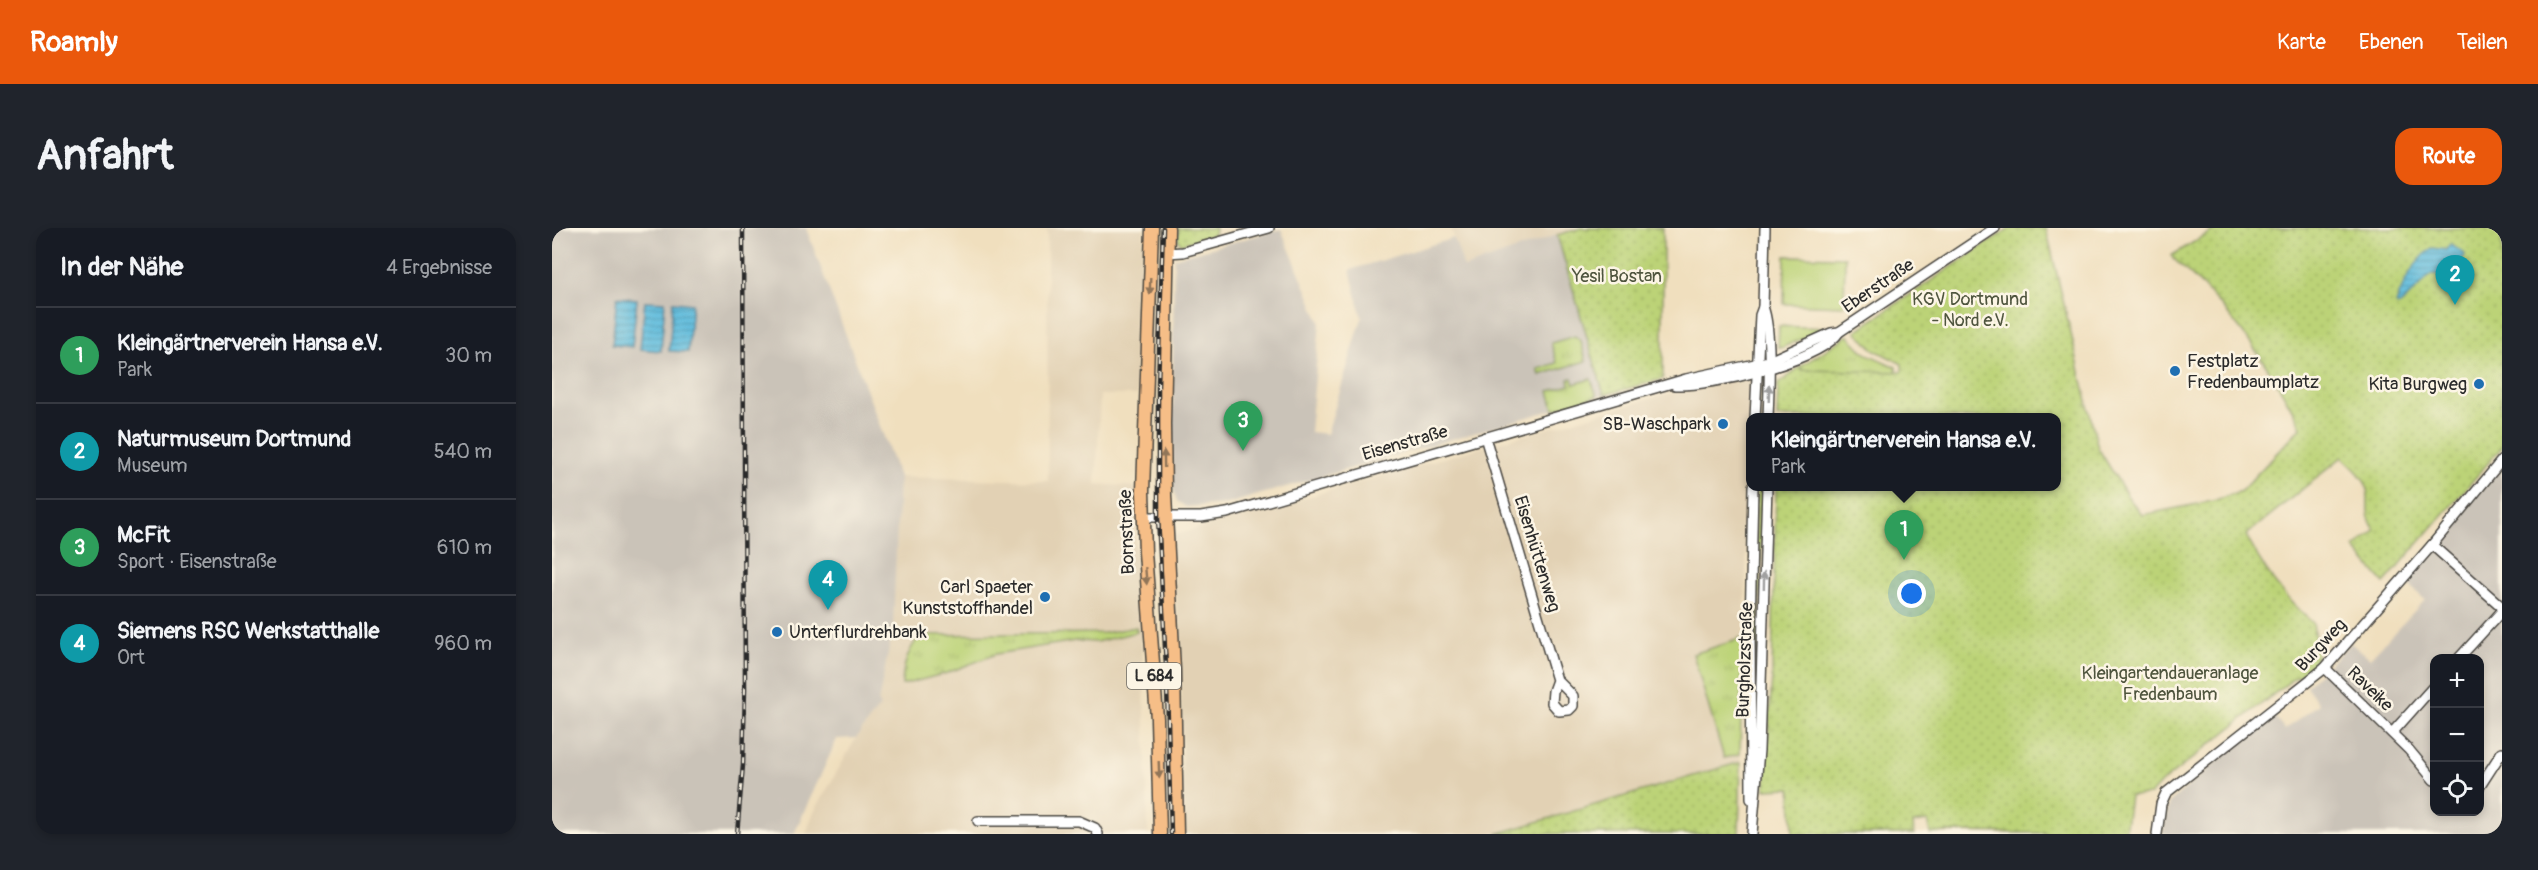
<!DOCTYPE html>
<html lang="de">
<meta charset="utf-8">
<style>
:root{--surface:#171b24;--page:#20242c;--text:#f1f3f6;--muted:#9ea1a6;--line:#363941;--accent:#ea580c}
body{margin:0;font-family:Pangolin,sans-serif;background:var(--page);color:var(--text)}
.controls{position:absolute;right:18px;bottom:18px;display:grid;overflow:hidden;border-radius:12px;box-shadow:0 3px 9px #0003}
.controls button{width:54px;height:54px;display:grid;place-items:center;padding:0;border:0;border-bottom:2px solid var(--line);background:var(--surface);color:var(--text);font:30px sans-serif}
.you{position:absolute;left:1360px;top:366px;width:21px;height:21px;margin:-15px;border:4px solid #fff;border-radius:50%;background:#1a73e8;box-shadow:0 0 0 9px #1a73e833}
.badge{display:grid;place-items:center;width:39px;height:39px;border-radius:50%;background:var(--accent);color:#fff;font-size:20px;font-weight:700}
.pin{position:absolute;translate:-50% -50px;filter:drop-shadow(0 2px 3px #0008)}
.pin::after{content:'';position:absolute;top:32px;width:21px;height:18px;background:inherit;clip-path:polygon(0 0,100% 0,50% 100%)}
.popup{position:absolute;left:1194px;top:185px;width:315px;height:78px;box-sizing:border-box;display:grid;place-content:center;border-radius:12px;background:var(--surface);filter:drop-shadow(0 2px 4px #0005);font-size:20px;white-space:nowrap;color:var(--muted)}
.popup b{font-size:22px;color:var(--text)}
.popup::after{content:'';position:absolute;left:50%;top:100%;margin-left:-12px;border:12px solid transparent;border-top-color:var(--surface)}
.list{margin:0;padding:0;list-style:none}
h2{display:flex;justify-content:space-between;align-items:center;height:78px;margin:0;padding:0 24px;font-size:26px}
h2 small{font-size:20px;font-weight:400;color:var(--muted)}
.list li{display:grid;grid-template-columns:39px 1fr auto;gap:18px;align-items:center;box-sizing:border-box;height:96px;padding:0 24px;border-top:2px solid var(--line)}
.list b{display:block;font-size:22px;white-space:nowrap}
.list p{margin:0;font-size:20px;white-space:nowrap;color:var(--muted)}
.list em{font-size:20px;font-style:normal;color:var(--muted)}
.icon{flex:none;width:33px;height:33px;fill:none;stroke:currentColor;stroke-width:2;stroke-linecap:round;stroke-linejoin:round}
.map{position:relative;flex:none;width:1950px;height:606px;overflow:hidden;border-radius:18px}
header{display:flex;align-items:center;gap:36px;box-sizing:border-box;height:84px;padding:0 30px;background:var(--accent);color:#fff}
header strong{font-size:28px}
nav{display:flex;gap:33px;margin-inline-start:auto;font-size:21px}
.intro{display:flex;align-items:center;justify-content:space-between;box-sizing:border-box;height:144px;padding:0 36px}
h1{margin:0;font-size:42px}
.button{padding:15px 27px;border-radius:18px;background:var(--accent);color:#fff;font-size:21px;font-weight:700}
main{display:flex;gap:36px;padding:0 36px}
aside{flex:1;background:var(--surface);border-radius:18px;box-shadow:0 3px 9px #0003}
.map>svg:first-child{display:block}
.built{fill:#e2d1b4}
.industrial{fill:#cac3b8;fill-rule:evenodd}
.grass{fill:url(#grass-tufts);stroke:#747f51;stroke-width:1.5}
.park{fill:url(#park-dots);stroke:#747f51;stroke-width:1.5}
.pitch{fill:#bcd377;stroke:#747f51;stroke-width:1.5}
.water{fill:url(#water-rules);stroke:#467484;stroke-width:1.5}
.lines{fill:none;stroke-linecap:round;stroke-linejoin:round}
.minor-casing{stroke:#494641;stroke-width:12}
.major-casing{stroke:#494641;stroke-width:15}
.minor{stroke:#fff;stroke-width:9}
.major{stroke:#f6be87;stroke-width:12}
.rail-casing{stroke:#2b2b2b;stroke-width:4.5}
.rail{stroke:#fcf5e5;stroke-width:2;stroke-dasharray:7;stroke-linecap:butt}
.oneway{fill:#907459}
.oneway2{fill:#a0a0a0}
.poi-dot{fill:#1f6fb2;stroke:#fcf5e5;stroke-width:2}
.labels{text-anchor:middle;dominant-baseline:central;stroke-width:5;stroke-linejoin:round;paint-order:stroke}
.shield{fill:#fcf5e5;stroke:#6a6863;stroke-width:1.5}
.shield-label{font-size:16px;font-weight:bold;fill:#2b2b2b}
.park-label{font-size:18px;fill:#4f553e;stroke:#fcf5e5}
.street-label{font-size:18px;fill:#2b2b2b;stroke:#fcf5e5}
.poi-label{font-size:18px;fill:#2b2b2b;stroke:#fcf5e5;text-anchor:end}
</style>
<header>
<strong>Roamly</strong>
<nav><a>Karte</a><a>Ebenen</a><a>Teilen</a></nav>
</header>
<div class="intro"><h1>Anfahrt</h1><a class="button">Route</a></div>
<main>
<aside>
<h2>In der Nähe<small>4 Ergebnisse</small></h2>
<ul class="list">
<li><span class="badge" style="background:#2e9e5b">1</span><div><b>Kleingärtnerverein Hansa e.V.</b><p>Park</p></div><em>30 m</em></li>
<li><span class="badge" style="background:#0f9aa8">2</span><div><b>Naturmuseum Dortmund</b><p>Museum</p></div><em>540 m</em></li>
<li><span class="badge" style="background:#2e9e5b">3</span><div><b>McFit</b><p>Sport · Eisenstraße</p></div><em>610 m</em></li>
<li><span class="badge" style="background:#0f9aa8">4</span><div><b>Siemens RSC Werkstatthalle</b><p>Ort</p></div><em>960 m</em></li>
</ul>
</aside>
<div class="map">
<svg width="1950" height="606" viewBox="0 0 1950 606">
<defs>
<pattern id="grass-tufts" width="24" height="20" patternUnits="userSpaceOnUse" patternTransform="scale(1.5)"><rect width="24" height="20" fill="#bcd377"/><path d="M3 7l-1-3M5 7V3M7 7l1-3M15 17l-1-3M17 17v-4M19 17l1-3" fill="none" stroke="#a2b567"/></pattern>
<pattern id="park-dots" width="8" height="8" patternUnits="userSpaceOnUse" patternTransform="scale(1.5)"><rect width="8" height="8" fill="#bcd377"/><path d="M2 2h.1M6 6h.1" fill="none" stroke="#a2b567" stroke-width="1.8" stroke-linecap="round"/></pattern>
<pattern id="water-rules" width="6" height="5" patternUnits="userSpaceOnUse" patternTransform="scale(1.5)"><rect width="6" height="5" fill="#60bdde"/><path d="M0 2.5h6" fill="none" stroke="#4f9ab4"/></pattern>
</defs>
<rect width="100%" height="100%" fill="#fcf5e5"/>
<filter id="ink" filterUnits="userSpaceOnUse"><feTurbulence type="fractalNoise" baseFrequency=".0167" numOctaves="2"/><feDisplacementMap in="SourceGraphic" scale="12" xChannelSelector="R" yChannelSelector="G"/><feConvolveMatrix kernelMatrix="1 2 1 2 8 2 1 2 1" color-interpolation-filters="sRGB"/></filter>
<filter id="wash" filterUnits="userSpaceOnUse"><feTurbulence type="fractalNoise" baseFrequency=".008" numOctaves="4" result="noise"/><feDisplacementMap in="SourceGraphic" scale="24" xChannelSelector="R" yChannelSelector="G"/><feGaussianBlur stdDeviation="1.35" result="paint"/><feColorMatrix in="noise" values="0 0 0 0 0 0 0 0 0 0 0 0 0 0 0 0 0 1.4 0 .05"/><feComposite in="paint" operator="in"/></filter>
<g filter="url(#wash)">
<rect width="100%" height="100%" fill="#f0dfbe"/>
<g class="built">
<path d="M495,0H592L586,167H548L544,256L583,259L582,297L592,455L596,606H254L261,586L304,510L328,478L326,475L341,399L347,249L496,253Z"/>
<path d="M899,0H1029L911,40Z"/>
<path d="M1199,148L1189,534L940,606H631L629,462L620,308L1108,168Z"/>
</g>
<g class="industrial">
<path d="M0,0H254L347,249L341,400L326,475L328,478L304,510L285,511L242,606H0Z"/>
<path d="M729,1L768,94L758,204L775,206L810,90L798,42L902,10L912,40L1005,7L1052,167L675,276L634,279L625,273L620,257L622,30Z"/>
<path d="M1950,232V606H1610L1618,574L1720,485L1733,502L1767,476L1754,458L1799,415L1818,430L1873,372L1853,353ZM1882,430H1928V584H1882Z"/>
</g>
<g class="grass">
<path d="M1227,98L1275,100L1229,120L1226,119Z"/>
<path d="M1296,107L1313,125L1344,139L1345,145L1250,142L1248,139Z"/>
<path d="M1023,108L1029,113L1034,133L988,147L986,141L1005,135L999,115Z"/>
<path d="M1020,150L1022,156L1039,151L1045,168L1002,181L997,163L1018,157L1017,151Z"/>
<path d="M1211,258L1203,500L1201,498L1205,259Z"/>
<path d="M584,399L585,404L544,414L523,413L444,426L395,445L350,457C350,440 357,419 369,407L552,405Z"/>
<path d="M1191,410L1188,526L1172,530L1141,426Z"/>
</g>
<g class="park">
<path d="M626,0H663L662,7L629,16L626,12Z"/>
<path d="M1029,0H1111V151L1052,167L1005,7Z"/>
<path d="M1458,0H1494L1546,220L1576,269L1590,287L1661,273L1689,263L1749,199C1727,155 1701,114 1668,77C1653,59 1635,44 1619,28L1665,0H1950V173L1948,176L1950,178V219L1832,355L1802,320L1823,302C1809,281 1821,272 1813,255C1809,245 1797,236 1790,229L1694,307C1711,341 1731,371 1761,395L1766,438L1741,451L1608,556L1598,567L1578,568L1573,606L1393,604L1378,606L1376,593L1361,595L1362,606H1241L1239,560L1213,561L1220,448L1224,259L1505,258V190L1225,189L1226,156L1248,139L1250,142L1350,144V136L1321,121L1304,103Z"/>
<path d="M1189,534L1187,606H944Z"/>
</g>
<path class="pitch" d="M1233,28L1293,29L1292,78L1232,76Z"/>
<g class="water">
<path d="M1898,16L1913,26L1912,30L1895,47L1880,46L1848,77L1844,76C1850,57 1863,32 1880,20L1894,22Z"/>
<path d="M65,69L85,71L80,119L60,117Z"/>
<path d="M93,73L113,74L109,123L88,121Z"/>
<path d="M121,74L140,76L136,124L117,123Z"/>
</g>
</g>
<g filter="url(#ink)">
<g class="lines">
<defs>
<g id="minor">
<path d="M615,25L631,24L717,0"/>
<path d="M1211,79C1220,102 1217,163 1216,190"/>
<path d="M1123,157C1157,159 1269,133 1287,104"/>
<path d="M1203,190L1208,87L1211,79L1213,0"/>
<path d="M933,209L1005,452L1021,468V478L1017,482L1007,483L1000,475L1001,463L1005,452"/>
<path d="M592,289H649L675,285L1134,151L1217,133L1279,105L1287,104L1443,0"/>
<path d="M1880,317L1950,379"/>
<path d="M1907,430L1950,383"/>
<path d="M1773,440L1857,522L1882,552"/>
<path d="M1840,505L1882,458"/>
<path d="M1928,558L1950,524"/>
<path d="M1199,571L1198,403L1201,258"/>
<path d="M426,593H527L543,600L546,606"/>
<path d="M1200,606L1207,522L1215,258"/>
<path d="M1605,606L1609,576L1614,565L1773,440L1880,317L1950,232"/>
</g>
<g id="major">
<path d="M600,0L591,263L593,324L605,491L608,606"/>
<path d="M616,0L612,196L613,267L622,442L625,606"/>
</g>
</defs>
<use href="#minor" class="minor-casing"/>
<use href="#major" class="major-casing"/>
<use href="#minor" class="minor"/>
<use href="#major" class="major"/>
<defs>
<g id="rail">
<path d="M611,0L606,158V290L615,457L619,606"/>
<path d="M185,606L191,537L193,461L191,0"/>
</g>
</defs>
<use href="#rail" class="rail-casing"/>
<use href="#rail" class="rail"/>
</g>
<defs><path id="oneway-solid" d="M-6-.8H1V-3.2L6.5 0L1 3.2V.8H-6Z" transform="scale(1.5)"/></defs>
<g class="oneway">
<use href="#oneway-solid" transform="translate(598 58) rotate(92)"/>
<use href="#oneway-solid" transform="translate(612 231) rotate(-91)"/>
<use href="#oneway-solid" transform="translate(594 348) rotate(85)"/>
<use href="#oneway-solid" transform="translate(607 542) rotate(88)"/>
</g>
<g class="oneway2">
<use href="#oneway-solid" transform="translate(1217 165) rotate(-88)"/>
<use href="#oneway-solid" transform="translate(1212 352) rotate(-89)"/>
</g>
</g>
<g class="poi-dot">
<circle cx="1623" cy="143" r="6"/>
<circle cx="1927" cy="156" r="6"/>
<circle cx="1171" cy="196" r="6"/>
<circle cx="493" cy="369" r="6"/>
<circle cx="225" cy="404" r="6"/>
</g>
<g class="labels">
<rect class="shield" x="575" y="435" width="54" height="26" rx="4.5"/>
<g class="shield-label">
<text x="602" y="448">L 684</text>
</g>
<g class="park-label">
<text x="1065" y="48">Yesil Bostan</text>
<text x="1418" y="71">KGV Dortmund<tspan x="1418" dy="21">- Nord e.V.</tspan></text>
<text x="1618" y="445">Kleingartendaueranlage<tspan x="1618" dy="21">Fredenbaum</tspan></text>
</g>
<g class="street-label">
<text transform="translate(1326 58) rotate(-34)">Eberstraße</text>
<text transform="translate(853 215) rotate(-16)">Eisenstraße</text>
<text transform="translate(575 304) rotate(-92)">Bornstraße</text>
<text transform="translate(985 326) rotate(73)">Eisenhüttenweg</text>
<text transform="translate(1769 417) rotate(-47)">Burgweg</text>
<text transform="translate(1193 432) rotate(-88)">Burgholzstraße</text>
<text transform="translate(1818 461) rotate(44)">Raveike</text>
</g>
<g class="poi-label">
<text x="1635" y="133" text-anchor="start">Festplatz<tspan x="1635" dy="21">Fredenbaumplatz</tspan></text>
<text x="1915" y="156">Kita Burgweg</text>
<text x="1159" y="196">SB-Waschpark</text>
<text x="481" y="359">Carl Spaeter<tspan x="481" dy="21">Kunststoffhandel</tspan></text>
<text x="237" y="404" text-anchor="start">Unterflurdrehbank</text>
</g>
</g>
</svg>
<div class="controls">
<button>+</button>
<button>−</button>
<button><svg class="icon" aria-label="locate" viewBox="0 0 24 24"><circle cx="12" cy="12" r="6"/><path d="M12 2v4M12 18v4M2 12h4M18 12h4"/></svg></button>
</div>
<div class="you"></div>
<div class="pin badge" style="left:1352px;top:332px;background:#2e9e5b">1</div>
<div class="popup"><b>Kleingärtnerverein Hansa e.V.</b>Park</div>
<div class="pin badge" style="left:1903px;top:77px;background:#0f9aa8">2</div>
<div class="pin badge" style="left:691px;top:223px;background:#2e9e5b">3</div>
<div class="pin badge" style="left:276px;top:382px;background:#0f9aa8">4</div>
</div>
</main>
